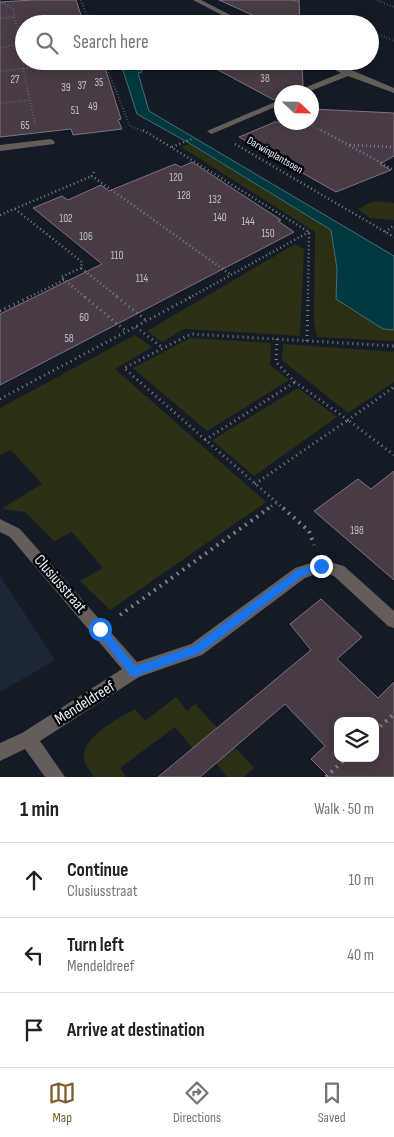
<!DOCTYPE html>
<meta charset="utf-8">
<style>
:root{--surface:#fff;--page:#f6f6f6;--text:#222;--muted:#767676;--line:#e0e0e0;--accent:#7d5f2d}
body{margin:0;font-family:"Sofia Sans Condensed",sans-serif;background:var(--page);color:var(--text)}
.controls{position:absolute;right:15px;bottom:15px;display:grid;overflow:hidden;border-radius:10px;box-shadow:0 2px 12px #0003}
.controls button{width:45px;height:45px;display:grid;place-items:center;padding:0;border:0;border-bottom:1px solid var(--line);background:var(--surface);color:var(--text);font:25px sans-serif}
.compass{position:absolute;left:274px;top:85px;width:45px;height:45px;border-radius:50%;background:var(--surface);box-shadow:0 2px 12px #0003;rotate:112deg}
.stop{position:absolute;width:15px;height:15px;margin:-11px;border:4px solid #1a73e8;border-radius:50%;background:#fff}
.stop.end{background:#1a73e8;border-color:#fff;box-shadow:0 1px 5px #0008}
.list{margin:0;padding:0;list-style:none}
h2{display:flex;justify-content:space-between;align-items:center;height:65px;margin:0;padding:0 20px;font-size:21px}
h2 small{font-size:16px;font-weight:400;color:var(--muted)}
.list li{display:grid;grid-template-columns:32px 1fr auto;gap:15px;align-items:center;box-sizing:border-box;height:75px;padding:0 20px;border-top:1px solid var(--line)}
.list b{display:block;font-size:19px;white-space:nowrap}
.list p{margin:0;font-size:16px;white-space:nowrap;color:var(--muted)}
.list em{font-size:16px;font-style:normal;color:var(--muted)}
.icon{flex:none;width:28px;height:28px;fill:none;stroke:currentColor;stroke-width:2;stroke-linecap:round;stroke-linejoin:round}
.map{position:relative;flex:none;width:394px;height:777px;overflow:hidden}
.search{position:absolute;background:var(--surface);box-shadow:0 2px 12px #0003;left:15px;right:15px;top:15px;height:55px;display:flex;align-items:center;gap:12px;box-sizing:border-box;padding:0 18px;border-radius:28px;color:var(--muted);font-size:19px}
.sheet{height:290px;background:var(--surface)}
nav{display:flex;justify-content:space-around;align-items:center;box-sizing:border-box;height:70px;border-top:1px solid var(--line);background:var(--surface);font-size:14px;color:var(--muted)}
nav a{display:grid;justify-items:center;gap:2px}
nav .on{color:var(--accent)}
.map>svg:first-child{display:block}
.built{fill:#1c2736}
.green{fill:#2b3014}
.water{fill:#003840;stroke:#456e76}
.building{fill:#483b46;stroke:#80727d;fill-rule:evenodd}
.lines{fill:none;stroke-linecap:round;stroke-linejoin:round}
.path-far3{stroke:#798089;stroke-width:2;stroke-dasharray:0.5 2.5;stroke-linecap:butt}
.path-far2{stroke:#798089;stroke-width:2.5;stroke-dasharray:1 3;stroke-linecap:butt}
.path-far1{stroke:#798089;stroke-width:3;stroke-dasharray:1 4;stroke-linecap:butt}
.path{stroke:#798089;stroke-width:4;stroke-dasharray:2 5;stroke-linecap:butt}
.minor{fill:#645d5a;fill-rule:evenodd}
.route{fill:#1a73e8}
.labels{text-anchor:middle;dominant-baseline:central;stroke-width:5;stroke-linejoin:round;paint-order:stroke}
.number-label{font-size:11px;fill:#bec0c8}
.far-street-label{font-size:11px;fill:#e6ecf4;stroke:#04060a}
.near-street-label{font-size:16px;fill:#e6ecf4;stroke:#04060a}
</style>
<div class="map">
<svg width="394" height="777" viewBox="0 0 394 777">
<rect width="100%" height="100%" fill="#141b26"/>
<path class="built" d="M0,576L55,660L0,692Z"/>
<g class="green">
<path d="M189,144L331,230L337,269V299L383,329L394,330V341L317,337L314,322L315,232L181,147Z"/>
<path d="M374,201L394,203V220L370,218L358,209Z"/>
<path d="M295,244L304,249L300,336L184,329L162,342L147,331Z"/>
<path d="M135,335L152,347L115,369L266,502L110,610L80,581L103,568L72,532L54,541L25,512L1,509L42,484L11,450L0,455V408Z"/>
<path d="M190,338L271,343L270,365L289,380L207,431L133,368Z"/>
<path d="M283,344L394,352V382L348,413L282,360Z"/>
<path d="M298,388L337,417L254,476L212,440Z"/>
<path d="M176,697L187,711L195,704L254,768L244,777H227L213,760L207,765L175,727L120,768L126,777H94C91,772 85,765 84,760C80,737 120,718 135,709L145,721Z"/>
</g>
<path class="water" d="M120,61H138L142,72L138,73L149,111L394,256V330L383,329L336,299L337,269L331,230L189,143L137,114Z"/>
<g class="building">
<path d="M33,0H76L84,24H24V61H103L121,119L118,120L122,129L73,135L71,129L0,137V2Z"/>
<path d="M219,0H299L300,24H272Z"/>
<path d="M210,61H302L303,86L298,88L296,92H282V97L274,100L205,63Z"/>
<path d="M312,109L394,113V156L380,164L391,170L336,192L239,137L275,122H314L312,121Z"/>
<path d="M192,162L281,220L278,221L294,232L0,385V314L102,264L33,208L62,196L68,200L101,185L109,191L175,164L181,167Z"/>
<path d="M394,471V580L314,511L358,479L371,489Z"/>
<path d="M321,599L362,637L337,659L378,698L394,682V777H329L311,759L325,746L285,704L200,777H158L311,650L290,624ZM338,721H375V758H338Z"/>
</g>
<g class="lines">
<g class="path-far3">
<path d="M81,0L90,24"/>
<path d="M292,0L300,3"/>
<path d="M376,0L394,7"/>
<path d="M0,1L13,9L19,40L24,42"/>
<path d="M86,16L94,15"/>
<path d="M0,18L15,17"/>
<path d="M344,20L352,24"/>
<path d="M370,31L394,41"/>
<path d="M0,48L24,43"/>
<path d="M104,61L130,126L145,132"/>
<path d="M23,68L35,124"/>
<path d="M0,71L92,61"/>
<path d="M0,103L30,100"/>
<path d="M305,122L323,132"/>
</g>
<g class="path-far2">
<path d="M143,130L309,232L308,298"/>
<path d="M321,130L394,170"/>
<path d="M235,144L394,237"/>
<path d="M350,145L394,147"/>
<path d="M172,147L194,138"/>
<path d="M94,172L92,176L231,275"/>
<path d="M15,209L82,262L81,268L119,298"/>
<path d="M0,215L92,176"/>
<path d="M385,232L394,225"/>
<path d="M81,268L61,277L86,298"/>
<path d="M27,298L64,280"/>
<path d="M189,298L309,232"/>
</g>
<g class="path-far1">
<path d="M85,297L127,332"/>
<path d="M117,297L147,321"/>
<path d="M0,311L29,297"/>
<path d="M136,327L163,348"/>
<path d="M277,339L276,362L295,382L348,420L394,387"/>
<path d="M307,341L308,297"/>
<path d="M0,399L191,297"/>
<path d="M205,440L295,382"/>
<path d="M255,484L348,420L394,455"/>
<path d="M267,509L276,503"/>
<path d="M284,509L124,368L191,334L394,346"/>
</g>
<g class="path">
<path d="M283,508L309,531L314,545"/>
<path d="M120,615L269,508"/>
<path d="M375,731L394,714"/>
<path d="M326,777L346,758"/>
</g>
<g class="minor">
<path d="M193,0H201L248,24H239Z"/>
<path d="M319,61H330L394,88V93L348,76L308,92H298L299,90L341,73Z"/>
<path d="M282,99V104L214,133L211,134L207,131Z"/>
<path d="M51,139L55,142L54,144L0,151V145Z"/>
<path d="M0,519L20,529L137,662L191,644L295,568L321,560L344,566L394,611V628L388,626L334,576L321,572L305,578L202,655L139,677L40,741L65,777H45L25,749L0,761V743L22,733L122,669L10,537L0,532Z"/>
</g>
</g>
<path class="route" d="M321,562L324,563V569L303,576L200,653L134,677L130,675L94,629L96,626H103L136,666L193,646L297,570Z"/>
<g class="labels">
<g class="number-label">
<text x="265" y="78">38</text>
<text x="15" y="79">27</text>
<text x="99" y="82">35</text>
<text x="82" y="85">37</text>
<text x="66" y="87">39</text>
<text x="93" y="106">49</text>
<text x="75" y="110">51</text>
<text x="25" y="125">65</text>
<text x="176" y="177">120</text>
<text x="184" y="195">128</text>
<text x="215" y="199">132</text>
<text x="220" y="217">140</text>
<text x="66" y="218">102</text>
<text x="248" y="221">144</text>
<text x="268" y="233">150</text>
<text x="86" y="236">106</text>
<text x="117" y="255">110</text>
<text x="142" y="278">114</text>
<text x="84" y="317">60</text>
<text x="69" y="338">58</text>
<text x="357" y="530">198</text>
</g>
<g class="far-street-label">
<text transform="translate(275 155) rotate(30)">Darwinplantsoen</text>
</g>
<g class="near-street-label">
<text transform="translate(60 584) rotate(49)">Clusiusstraat</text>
<text transform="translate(85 703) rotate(-32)">Mendeldreef</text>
</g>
</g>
</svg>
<div class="controls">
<button><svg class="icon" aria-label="layers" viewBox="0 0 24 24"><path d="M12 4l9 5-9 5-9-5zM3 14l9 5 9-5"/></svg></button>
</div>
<svg class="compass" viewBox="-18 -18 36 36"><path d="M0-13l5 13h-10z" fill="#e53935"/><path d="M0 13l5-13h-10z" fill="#767676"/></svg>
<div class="stop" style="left:100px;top:629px"></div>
<div class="stop end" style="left:321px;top:566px"></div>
<div class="search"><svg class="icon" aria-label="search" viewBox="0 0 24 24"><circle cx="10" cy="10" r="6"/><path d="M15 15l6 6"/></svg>Search here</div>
</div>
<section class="sheet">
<h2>1 min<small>Walk · 50 m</small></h2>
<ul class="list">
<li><svg class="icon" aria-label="ahead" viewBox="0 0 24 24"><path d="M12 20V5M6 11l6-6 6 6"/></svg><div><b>Continue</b><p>Clusiusstraat</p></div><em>10 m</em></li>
<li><svg class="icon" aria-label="left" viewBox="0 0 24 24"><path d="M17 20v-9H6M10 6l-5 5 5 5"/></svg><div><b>Turn left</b><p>Mendeldreef</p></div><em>40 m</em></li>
<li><svg class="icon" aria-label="arrive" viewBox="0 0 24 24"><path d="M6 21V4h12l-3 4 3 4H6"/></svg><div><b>Arrive at destination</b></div></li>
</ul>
</section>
<nav>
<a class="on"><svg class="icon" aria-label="map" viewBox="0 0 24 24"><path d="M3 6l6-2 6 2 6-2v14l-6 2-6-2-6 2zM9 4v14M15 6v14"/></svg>Map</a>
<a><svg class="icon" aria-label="directions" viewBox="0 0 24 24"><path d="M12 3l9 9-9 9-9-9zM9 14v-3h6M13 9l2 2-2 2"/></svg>Directions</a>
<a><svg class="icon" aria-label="saved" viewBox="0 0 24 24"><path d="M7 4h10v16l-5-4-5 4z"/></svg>Saved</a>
</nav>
